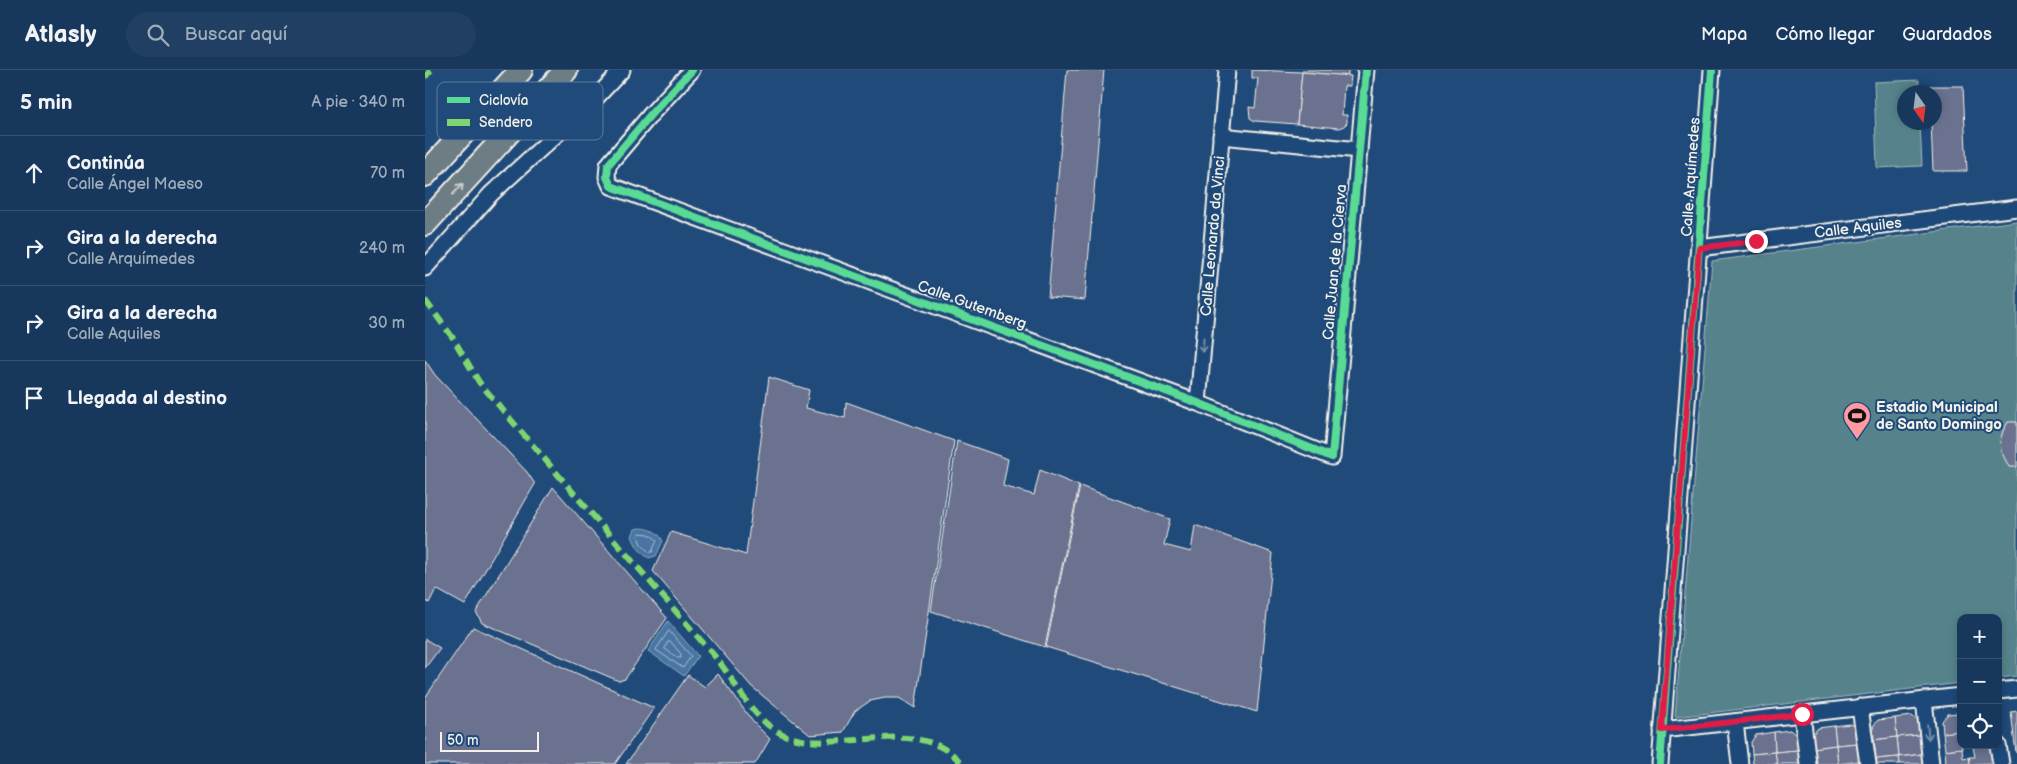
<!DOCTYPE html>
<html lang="es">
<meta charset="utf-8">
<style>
:root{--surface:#17385c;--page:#203f62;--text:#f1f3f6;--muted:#9eacbb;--line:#365272}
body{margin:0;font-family:"Balsamiq Sans",sans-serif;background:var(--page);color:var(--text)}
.controls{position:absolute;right:15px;bottom:15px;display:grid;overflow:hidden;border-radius:10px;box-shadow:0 2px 8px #0003}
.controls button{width:45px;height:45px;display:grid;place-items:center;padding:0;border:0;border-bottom:1px solid var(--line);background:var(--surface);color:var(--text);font:25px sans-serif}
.compass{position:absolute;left:1472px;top:15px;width:45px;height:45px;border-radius:50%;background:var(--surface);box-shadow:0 2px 8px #0003;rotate:166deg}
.scale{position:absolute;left:15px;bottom:12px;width:99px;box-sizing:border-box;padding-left:5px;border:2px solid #f4f1e8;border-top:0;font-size:14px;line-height:18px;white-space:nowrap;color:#f4f1e8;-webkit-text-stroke:4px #1f4a7a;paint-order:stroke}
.stop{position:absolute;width:15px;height:15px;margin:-11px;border:4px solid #e11d48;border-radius:50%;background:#fff}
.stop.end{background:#e11d48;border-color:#fff;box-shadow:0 1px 5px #0008}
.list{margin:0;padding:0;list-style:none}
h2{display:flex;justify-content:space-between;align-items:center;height:65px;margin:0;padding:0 20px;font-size:21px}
h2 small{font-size:16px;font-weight:400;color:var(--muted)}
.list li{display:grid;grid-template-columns:32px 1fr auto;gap:15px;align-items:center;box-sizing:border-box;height:75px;padding:0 20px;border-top:1px solid var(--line)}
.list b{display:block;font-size:19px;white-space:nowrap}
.list p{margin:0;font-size:16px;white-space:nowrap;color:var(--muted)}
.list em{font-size:16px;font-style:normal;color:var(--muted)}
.icon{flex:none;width:28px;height:28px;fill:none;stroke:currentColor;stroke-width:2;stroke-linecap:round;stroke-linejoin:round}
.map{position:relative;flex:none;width:1592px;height:694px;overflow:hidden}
header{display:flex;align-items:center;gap:30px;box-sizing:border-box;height:70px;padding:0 25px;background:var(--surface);border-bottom:1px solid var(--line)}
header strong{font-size:24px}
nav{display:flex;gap:28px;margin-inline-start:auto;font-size:18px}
.search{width:350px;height:45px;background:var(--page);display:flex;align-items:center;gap:12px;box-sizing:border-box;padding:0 18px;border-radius:28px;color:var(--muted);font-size:19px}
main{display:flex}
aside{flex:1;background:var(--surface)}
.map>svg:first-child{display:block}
.green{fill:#57838b;stroke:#a6baba}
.water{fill:#4875a3;stroke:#8da7bf}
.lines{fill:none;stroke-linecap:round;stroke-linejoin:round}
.shore{stroke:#afbfcc;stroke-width:1}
.building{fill:#6b7290;stroke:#f4f1e8}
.minor-casing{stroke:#f4f1e8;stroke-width:19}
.highway-casing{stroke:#f4f1e8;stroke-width:26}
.minor{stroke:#1f4a7a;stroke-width:15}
.highway{stroke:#6d7d84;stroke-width:22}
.quiet{stroke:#7fd670;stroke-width:6;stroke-dasharray:12 6;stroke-linecap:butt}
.cycleway-casing{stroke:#1f4a7a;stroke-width:11}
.cycleway{stroke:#5adb95;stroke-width:8}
.oneway{stroke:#ccceca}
.oneway2{stroke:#748da6}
.route{stroke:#e11d48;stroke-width:6}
.labels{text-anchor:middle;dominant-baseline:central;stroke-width:4;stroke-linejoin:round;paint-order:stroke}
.street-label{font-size:15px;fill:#f4f1e8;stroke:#1f4a7a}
.poi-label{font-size:15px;font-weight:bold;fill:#f4f1e8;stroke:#1f4a7a;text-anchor:start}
.key{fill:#1f4a7a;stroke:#5f7c9b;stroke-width:1}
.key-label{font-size:14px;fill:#f4f1e8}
</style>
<header>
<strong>Atlasly</strong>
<div class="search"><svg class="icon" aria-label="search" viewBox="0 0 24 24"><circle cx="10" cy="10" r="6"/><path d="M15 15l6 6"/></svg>Buscar aquí</div>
<nav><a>Mapa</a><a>Cómo llegar</a><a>Guardados</a></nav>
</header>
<main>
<aside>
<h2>5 min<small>A pie · 340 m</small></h2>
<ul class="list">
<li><svg class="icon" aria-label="ahead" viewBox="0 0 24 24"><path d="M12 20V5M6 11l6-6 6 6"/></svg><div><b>Continúa</b><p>Calle Ángel Maeso</p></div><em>70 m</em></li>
<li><svg class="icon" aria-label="right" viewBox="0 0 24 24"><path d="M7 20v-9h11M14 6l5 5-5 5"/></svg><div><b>Gira a la derecha</b><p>Calle Arquímedes</p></div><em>240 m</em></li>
<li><svg class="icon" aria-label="right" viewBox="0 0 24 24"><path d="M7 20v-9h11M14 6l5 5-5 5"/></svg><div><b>Gira a la derecha</b><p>Calle Aquiles</p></div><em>30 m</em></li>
<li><svg class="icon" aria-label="arrive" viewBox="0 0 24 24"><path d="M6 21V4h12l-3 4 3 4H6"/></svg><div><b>Llegada al destino</b></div></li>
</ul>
</aside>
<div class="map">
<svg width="1592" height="694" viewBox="0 0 1592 694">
<rect width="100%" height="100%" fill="#1f4a7a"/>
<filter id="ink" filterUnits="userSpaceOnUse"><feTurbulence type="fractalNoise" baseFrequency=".02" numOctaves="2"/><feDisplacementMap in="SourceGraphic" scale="10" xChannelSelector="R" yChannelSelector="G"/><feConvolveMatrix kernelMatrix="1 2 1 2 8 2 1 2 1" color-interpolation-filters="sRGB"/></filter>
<g filter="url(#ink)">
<g class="green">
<path d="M1494,10V22H1480V52L1495,53L1497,96L1452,98L1449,12Z"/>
<path d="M1592,151V606L1573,608V548H1536V613L1250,647L1287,191Z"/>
</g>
<g class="water">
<path d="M214,458C224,458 233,461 238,471L231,486L224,488C216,484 210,475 207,466L210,459Z"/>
<path d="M243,551L273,586L259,606L223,581Z"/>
</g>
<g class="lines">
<g class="shore">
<path d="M215,463L224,464L232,470L227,482H224L216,474L213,466Z"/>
<path d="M244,561L266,586L258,598L231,580Z"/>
<path d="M243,572H246L256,584V588H253L240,579Z"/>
</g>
</g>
<g class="building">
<path d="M642,0H679L660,230L623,227Z"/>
<path d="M827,0L877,2L872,54L830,51L825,48L824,37L830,38L833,8H827Z"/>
<path d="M877,0H923V6L877,2Z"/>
<path d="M877,2L926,6L925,16H919L917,45H922V53L919,56L914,58L872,54Z"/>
<path d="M1505,16H1538L1542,101H1508L1506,52H1510V22H1505Z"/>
<path d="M0,290L10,305L102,402L110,414L40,535L11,519L4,533L0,530Z"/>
<path d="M344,307L384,320L381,338L420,348L421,332L529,371L490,638L474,628H460L445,631L430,641L418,662L385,665L326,616L228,501L246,462L321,485Z"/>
<path d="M1583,352H1592V397H1584L1576,381L1575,371L1578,361Z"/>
<path d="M532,371L583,389L578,416L609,425L615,400L654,416L620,577L506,541Z"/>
<path d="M655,416L745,449L739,475L766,482L770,455L848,483L832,642L621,577Z"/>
<path d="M128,417L242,548L200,609L194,611L57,553L51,542Z"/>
<path d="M48,557L229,638L190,694H0V628Z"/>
<path d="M0,569L15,578L0,598Z"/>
<path d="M293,604L328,652L345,669L330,694H201L263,605L280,617Z"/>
<path d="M1592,641V682L1591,683L1586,642Z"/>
<path d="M1533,643L1536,661L1518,663L1517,651L1523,644Z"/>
<path d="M1487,646L1493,651L1495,665L1472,667L1470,648Z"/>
<path d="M1470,648L1472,667L1449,670L1448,656L1453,650Z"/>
<path d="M1425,654L1432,659L1433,673L1411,675L1409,656Z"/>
<path d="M1409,656L1411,675L1389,678L1387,665L1393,658Z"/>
<path d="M1365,660L1372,666L1373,680L1350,682L1349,662Z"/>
<path d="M1536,661L1537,678L1520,680L1518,663Z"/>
<path d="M1349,662L1350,682L1327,684L1326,672L1331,665Z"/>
<path d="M1495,665L1497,684L1474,687L1472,667Z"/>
<path d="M1472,667L1474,687L1451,689L1449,670Z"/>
<path d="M1433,673L1435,691L1413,694L1411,675Z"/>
<path d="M1411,675L1413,694H1391L1389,678Z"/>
<path d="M1565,675L1567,693L1545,694L1544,687H1550L1548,677Z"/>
<path d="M1537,678L1538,688L1544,687L1545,694H1521L1520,680Z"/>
<path d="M1373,680L1375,694H1352L1350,682Z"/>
<path d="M1350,682L1352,694H1328L1327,684Z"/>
<path d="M1497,684L1498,694H1475L1474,687Z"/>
<path d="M1474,687L1475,694H1452L1451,689Z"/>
</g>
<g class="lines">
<defs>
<g id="minor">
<path d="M267,0L227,43L183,95L182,107L186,116L773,333L907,387L941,0"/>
<path d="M796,66L934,80"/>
<path d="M1274,178L1592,138"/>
<path d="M0,198L66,124L168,31L197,0"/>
<path d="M773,333L802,0"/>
<path d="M1573,621L1592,619"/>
<path d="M1499,630L1506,694"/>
<path d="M1435,637L1443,694"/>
<path d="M1377,644L1383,694"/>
<path d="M1310,652L1315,694"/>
<path d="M1237,660L1536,626"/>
<path d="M1573,675L1576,694"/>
<path d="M1235,694L1287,0"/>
</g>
<g id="highway">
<path d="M0,105L96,0"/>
<path d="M0,154L141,0"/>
</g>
</defs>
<use href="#minor" class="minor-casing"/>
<use href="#highway" class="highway-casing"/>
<use href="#minor" class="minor"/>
<use href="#highway" class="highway"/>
<g class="quiet">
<path d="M0,7L6,0"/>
<path d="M0,230L28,268L54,312C131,403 208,492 286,582C308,606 322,642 350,660C403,694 489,638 537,694"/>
</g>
<defs>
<g id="cycleway">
<path d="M267,0L227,43L183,95L182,107L186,116L773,333L907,387L941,0"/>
<path d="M1235,694L1287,0"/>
</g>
</defs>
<use href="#cycleway" class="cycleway-casing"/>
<use href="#cycleway" class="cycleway"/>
</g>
<defs><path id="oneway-shaft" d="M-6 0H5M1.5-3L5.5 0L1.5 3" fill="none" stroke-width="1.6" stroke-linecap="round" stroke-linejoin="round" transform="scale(1.25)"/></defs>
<use class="oneway" href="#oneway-shaft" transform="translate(33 119) rotate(-47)"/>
<g class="oneway2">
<use href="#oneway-shaft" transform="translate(778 275) rotate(95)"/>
<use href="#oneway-shaft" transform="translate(1503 662) rotate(84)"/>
</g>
</g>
<g class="lines" filter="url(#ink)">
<path class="route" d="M1331,171L1274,178L1237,660L1377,644"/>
</g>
<defs>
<symbol id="stadium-pin" viewBox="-11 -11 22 30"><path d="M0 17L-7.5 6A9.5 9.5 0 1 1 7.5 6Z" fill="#ff9aa2" stroke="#1f4a7a"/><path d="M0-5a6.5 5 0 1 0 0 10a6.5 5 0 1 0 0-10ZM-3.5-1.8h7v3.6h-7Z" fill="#111"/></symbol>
</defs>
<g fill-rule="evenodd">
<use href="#stadium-pin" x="1416" y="330" width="32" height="43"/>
</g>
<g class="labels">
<g class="street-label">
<text transform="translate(1266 107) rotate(-86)">Calle Arquímedes</text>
<text transform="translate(1433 158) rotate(-7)">Calle Aquiles</text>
<text transform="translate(788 166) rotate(-85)">Calle Leonardo da Vinci</text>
<text transform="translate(910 192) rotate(-85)">Calle Juan de la Cierva</text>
<text transform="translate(547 235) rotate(20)">Calle Gutemberg</text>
</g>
<g class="poi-label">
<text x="1451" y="337">Estadio Municipal<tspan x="1451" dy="17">de Santo Domingo</tspan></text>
</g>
</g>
<rect x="12" y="12" width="166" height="58" rx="8" class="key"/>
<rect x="22" y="27" width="23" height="6" fill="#5adb95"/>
<rect x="22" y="49" width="23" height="7" fill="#7fd670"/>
<g class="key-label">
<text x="54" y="35">Ciclovía</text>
<text x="54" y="57">Sendero</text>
</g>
</svg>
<div class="controls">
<button>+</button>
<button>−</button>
<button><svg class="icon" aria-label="locate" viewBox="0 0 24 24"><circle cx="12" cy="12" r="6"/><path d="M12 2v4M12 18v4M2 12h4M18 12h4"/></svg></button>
</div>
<svg class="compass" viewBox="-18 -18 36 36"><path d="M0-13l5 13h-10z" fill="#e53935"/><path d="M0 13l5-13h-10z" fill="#9eacbb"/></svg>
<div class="scale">50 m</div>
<div class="stop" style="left:1377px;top:644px"></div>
<div class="stop end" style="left:1331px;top:171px"></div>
</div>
</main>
